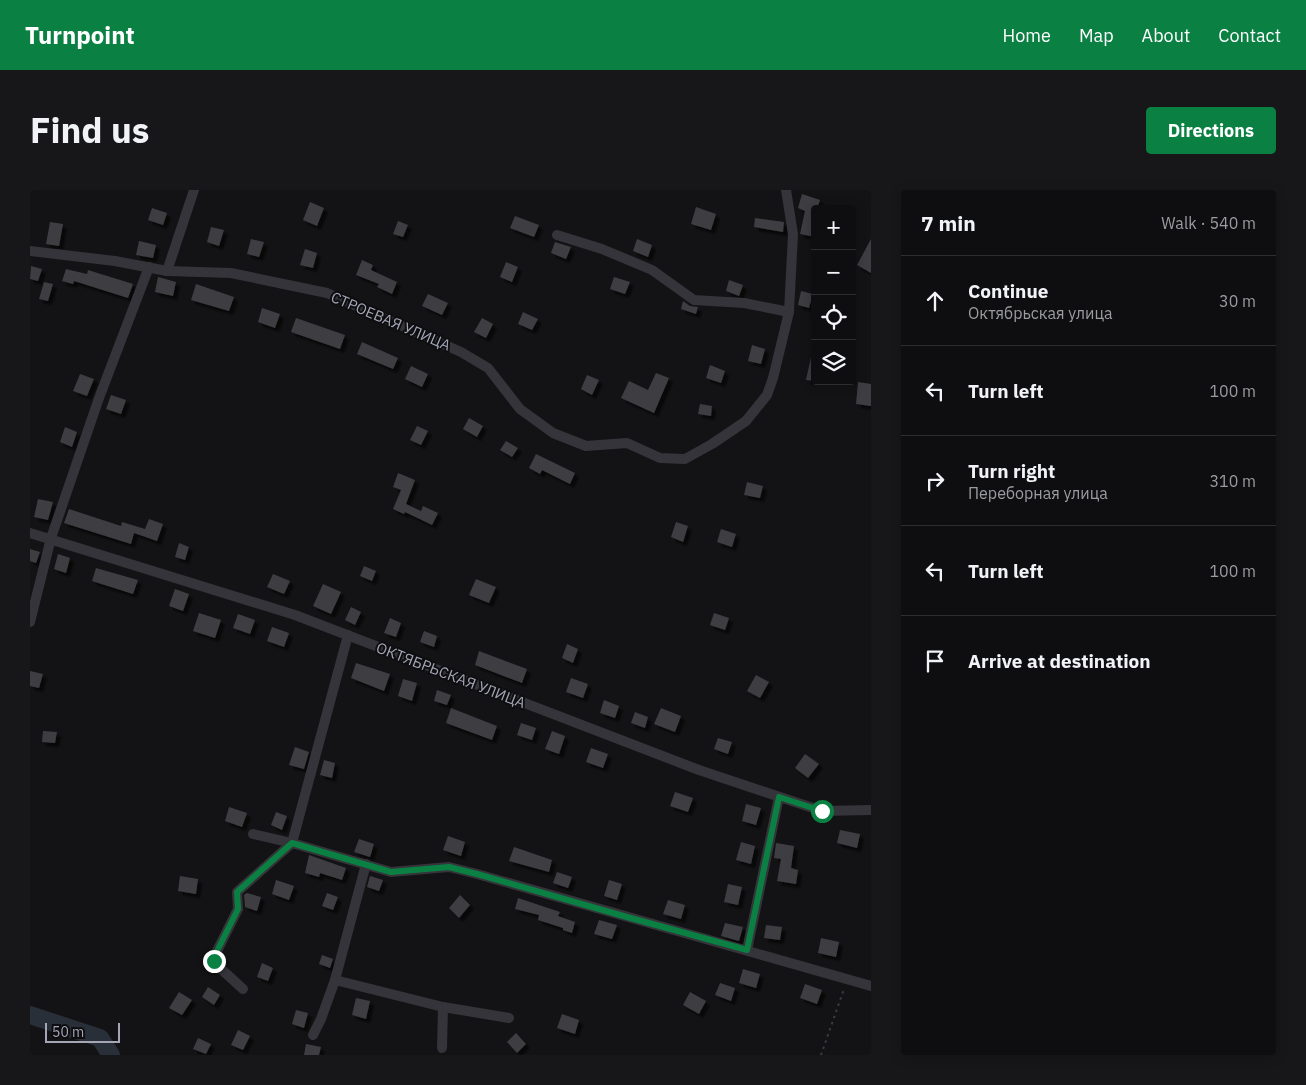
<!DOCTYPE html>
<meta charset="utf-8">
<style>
:root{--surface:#0e0e10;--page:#171719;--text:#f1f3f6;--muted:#9b9c9f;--line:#2e2e30;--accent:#0b8043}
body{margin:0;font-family:"IBM Plex Sans",sans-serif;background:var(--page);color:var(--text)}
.controls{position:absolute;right:15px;top:15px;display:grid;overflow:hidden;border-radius:5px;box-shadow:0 2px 12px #0003}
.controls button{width:45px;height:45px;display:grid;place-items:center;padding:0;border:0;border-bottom:1px solid var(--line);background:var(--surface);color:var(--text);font:25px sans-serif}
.scale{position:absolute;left:15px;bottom:12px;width:75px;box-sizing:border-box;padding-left:5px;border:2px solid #a4a6b6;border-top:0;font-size:14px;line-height:18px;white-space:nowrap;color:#a4a6b6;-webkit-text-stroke:4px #0e0e10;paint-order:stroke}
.stop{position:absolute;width:15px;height:15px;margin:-11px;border:4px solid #0b8043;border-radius:50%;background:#fff}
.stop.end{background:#0b8043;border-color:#fff;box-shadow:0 1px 5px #0008}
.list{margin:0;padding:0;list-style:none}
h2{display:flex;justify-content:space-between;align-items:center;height:65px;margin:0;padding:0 20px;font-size:21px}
h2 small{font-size:16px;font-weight:400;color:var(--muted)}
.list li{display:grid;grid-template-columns:32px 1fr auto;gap:15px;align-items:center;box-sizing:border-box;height:90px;padding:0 20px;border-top:1px solid var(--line)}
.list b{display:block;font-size:19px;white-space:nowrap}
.list p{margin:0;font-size:16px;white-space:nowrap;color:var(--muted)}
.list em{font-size:16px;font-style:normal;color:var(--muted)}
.icon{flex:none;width:28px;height:28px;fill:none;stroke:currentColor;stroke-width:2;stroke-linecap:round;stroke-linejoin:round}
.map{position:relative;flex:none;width:841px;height:865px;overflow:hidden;border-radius:5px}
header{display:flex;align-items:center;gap:30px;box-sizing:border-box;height:70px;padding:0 25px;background:var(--accent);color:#fff}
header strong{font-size:24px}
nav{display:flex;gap:28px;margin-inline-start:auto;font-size:18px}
.intro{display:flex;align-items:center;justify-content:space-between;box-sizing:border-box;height:120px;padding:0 30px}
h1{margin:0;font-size:35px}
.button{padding:12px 22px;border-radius:5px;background:var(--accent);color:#fff;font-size:18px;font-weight:700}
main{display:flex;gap:30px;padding:0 30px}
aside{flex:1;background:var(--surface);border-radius:5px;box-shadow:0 2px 12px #0003}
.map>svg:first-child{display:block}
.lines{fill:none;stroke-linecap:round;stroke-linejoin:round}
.river{stroke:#282f39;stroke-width:18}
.building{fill:#3d3d42;filter:url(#shadow)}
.path{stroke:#3a3a41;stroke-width:2;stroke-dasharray:2.5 4;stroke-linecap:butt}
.minor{stroke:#34343a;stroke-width:10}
.route{stroke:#0b8043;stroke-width:6}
.labels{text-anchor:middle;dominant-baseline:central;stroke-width:4;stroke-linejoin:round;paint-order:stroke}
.street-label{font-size:15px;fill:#a4a6b6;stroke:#0e0e10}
</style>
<header>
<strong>Turnpoint</strong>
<nav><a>Home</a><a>Map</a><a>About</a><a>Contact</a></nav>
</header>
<div class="intro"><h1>Find us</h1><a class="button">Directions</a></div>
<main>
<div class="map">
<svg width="841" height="865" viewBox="0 0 841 865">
<defs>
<filter id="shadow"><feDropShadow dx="4" dy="4" stdDeviation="1" flood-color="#0009"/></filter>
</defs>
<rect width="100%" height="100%" fill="#131315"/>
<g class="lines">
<path class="river" d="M0,825L70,848L81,865"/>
</g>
<g class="building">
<path d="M772,4L790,10L787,19H785V47L770,44L775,21L768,18Z"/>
<path d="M280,12L294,18L287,36L273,30Z"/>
<path d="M666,17L686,24L681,40L661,34Z"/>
<path d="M122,18L137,23L133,35L118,30Z"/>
<path d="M485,26L509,35L504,47L480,38Z"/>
<path d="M725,28L754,32L753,42L724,37Z"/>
<path d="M368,31L378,35L373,47L363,44Z"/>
<path d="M20,32L33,34L29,56L16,54Z"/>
<path d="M181,37L194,40L189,56L177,52Z"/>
<path d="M221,49L234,52L229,67L217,64Z"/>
<path d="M607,49L622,55L618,67L603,61Z"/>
<path d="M841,49V83L827,75Z"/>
<path d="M109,51L126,55L123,68L106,65Z"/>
<path d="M525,52L541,57L536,69L521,63Z"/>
<path d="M275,59L287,63L283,78L270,75Z"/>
<path d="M332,70L343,75L341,80L367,92L362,104L347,97L349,94L326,85Z"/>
<path d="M476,72L488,77L482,92L470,87Z"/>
<path d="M1,76L12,79L8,91L0,89Z"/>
<path d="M36,79L57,84L58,80L103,94L98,108L44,91L43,94L32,91Z"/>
<path d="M128,87L146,92L143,106L125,102Z"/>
<path d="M584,87L600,92L595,104L580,99Z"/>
<path d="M699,90L713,95L709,106L696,101Z"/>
<path d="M14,92L23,94L18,111L9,109Z"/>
<path d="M166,94L204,107L199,121L161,110Z"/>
<path d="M771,101L783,104L779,118L768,115Z"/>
<path d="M398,104L418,113L412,125L392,116Z"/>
<path d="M653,111L660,116L668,117L666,124L651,119Z"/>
<path d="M232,118L250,124L245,138L228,132Z"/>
<path d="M493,122L508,129L502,140L488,134Z"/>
<path d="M266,128L315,145L310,159L261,142Z"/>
<path d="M452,128L463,134L456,148L444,142Z"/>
<path d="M332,152L368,168L363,179L327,164Z"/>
<path d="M722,155L735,159L731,174L718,171Z"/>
<path d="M781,167H785V191L776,190Z"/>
<path d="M680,175L695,181L691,193L676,188Z"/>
<path d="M381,176L398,184L392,197L375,189Z"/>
<path d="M626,183L639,188L624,223L591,208L599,191L618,200Z"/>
<path d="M50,184L64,189L57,206L43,201Z"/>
<path d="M557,185L569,190L562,205L551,199Z"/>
<path d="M828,192L841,194V216L826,214Z"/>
<path d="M81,205L96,210L91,224L76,219Z"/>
<path d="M670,214L682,216L681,226L668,224Z"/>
<path d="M439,228L453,236L447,247L433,239Z"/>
<path d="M387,236L398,241L391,255L380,250Z"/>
<path d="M35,237L47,242L42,257L30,252Z"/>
<path d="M476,251L488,258L482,267L470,260Z"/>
<path d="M506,264L545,283L540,294L512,280L510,284L499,278Z"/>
<path d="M368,283L385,290L376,314L391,321L393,316L408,323L402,335L375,322L374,324L363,319L371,300L363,297Z"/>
<path d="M717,292L733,296L730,308L714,305Z"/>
<path d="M8,309L23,312L18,330L4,327Z"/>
<path d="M39,319L91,336L92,332L115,339L119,329L133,334L127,351L104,343L101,354L34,333Z"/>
<path d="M646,332L658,336L653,352L641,347Z"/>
<path d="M691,339L706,344L702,357L687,352Z"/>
<path d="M149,353L159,357L155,370L145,367Z"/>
<path d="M0,359L10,362L6,373L0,371Z"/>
<path d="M28,364L40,368L36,383L24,379Z"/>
<path d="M334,376L346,381L342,391L330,386Z"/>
<path d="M66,378L108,390L103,404L62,391Z"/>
<path d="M243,384L260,391L254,404L237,397Z"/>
<path d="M446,389L466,397L459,413L439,405Z"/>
<path d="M293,394L311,402L301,424L283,416Z"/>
<path d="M145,399L159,404L153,421L139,416Z"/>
<path d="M321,417L331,422L325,435L315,430Z"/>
<path d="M169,423L191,430L185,448L163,441Z"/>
<path d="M684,423L699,428L695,440L680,435Z"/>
<path d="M208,424L225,430L220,444L203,438Z"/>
<path d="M360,428L371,433L366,447L354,443Z"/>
<path d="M242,437L259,443L254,457L237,451Z"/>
<path d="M394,441L407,446L404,457L390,452Z"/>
<path d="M537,454L548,459L543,473L532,468Z"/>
<path d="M449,461L497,479L492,493L445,475Z"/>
<path d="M326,473L360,484L354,501L321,488Z"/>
<path d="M0,481L13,484L9,498L0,496Z"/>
<path d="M726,485L739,492L730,508L717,501Z"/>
<path d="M541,488L558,494L553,508L536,502Z"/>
<path d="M373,489L387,493L382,511L368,506Z"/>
<path d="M407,500L421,505L417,515L404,511Z"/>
<path d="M574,510L589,516L585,528L570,523Z"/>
<path d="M421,518L467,536L462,550L416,533Z"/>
<path d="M631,518L651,526L645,542L624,534Z"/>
<path d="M605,522L618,527L615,538L601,533Z"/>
<path d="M491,533L506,538L502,550L487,545Z"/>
<path d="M13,541L27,542L25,553L12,552Z"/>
<path d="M522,541L535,546L529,564L515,559Z"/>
<path d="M688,548L702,552L698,564L684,559Z"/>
<path d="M265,557L279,562L274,579L259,575Z"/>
<path d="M561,558L578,564L573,578L556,572Z"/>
<path d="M775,564L789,574L778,588L765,578Z"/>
<path d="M294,570L305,573L302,588L290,585Z"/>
<path d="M645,602L663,608L658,622L640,616Z"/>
<path d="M716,614L731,618L726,635L712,631Z"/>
<path d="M199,617L217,623L212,637L195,631Z"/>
<path d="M246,622L257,626L252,640L241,635Z"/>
<path d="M810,640L830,644L827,658L807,653Z"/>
<path d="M418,646L435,652L431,666L413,660Z"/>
<path d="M329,649L344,654L340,667L324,662Z"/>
<path d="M711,652L725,656L721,674L706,670Z"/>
<path d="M746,653L764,656L761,678L768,680L766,694L747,691L751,669L744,668Z"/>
<path d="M484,657L522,670L519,682L479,671Z"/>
<path d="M279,665L316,678L312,690L290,683L289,687L275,683Z"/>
<path d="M527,682L542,687L538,698L523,693Z"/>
<path d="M150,686L168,689L166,704L148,701Z"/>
<path d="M340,686L353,690L349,701L337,697Z"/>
<path d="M246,690L264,696L259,710L242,704Z"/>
<path d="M579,690L592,694L587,710L574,706Z"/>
<path d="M698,694L712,697L708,715L694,712Z"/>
<path d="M217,703L231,707L227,721L215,717L214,705Z"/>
<path d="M297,703L308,707L303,720L292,716Z"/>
<path d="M430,705L440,715L429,728L419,718Z"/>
<path d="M488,708L530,722L528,726L545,732L542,743L533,740V738L508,730L509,725L485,719Z"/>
<path d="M638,710L655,715L651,729L633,724Z"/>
<path d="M569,730L587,735L582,749L564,744Z"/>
<path d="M695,733L713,737L709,751L691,746Z"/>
<path d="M736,735L752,737L750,750L734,748Z"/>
<path d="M791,748L809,752L806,767L788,763Z"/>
<path d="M292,765L303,769L300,778L289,774Z"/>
<path d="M232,773L243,778L238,791L227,787Z"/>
<path d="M713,779L730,784L726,798L709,793Z"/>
<path d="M690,793L705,798L701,811L685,805Z"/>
<path d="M775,794L792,800L787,814L770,808Z"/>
<path d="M178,797L190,805L184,815L172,807Z"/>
<path d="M149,802L162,810L152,825L139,818Z"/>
<path d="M660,802L676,811L669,824L653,815Z"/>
<path d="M326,808L340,811L336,829L322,825Z"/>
<path d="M266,820L278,823L274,838L262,834Z"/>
<path d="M532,824L549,830L545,844L527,838Z"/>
<path d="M208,840L220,846L213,860L201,855Z"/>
<path d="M486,843L496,854L487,863L477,852Z"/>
<path d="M168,848L181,854L176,864L163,859Z"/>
<path d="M276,854L291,857L289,865H274Z"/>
</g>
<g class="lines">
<path class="path" d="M791,865L814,799"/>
<g class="minor">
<path d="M527,45L572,59L622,80L664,110L714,113L759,122"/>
<path d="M0,61L85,71L137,81L201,83L297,103L431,162L458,178L490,219L523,243L556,256L597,253L630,268L655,269L682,254L716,231L737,205L743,188L759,122L763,44L756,0"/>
<path d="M137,81L164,0"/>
<path d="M0,343L265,425L669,580L792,621L841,620"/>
<path d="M0,432L21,348L69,208L119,77"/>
<path d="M223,644L262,653L361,682L419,677L447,684L841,796"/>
<path d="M336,674L305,790L413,817L479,828"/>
<path d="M717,760L749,607"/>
<path d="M213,799L190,778L185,771L186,763L208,719L207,702L262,653L318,445"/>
<path d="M283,845L291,829L305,790"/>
<path d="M412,858L413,817"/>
</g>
</g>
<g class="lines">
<path class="route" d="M184,771L186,763L208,719L207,702L262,653L361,682L419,677L447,684L597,727L717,760L749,607L792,621"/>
</g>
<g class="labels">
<g class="street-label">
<text transform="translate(361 131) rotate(23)">СТРОЕВАЯ УЛИЦА</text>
<text transform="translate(421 485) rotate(21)">ОКТЯБРЬСКАЯ УЛИЦА</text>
</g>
</g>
</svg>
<div class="controls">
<button>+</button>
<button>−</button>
<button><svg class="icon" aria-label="locate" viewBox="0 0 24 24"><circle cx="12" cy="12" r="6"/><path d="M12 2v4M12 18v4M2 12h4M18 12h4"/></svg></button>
<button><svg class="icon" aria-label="layers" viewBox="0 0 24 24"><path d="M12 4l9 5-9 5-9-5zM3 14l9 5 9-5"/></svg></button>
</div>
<div class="scale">50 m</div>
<div class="stop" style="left:792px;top:621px"></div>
<div class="stop end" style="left:184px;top:771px"></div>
</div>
<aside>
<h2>7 min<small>Walk · 540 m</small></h2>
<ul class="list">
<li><svg class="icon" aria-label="ahead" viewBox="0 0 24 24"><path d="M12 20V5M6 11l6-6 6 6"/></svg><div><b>Continue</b><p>Октябрьская улица</p></div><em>30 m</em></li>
<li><svg class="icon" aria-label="left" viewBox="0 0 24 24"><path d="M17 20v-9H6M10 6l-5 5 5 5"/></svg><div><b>Turn left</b></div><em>100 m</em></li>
<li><svg class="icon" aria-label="right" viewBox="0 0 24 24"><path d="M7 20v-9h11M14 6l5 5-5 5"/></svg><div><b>Turn right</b><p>Переборная улица</p></div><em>310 m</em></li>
<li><svg class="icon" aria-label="left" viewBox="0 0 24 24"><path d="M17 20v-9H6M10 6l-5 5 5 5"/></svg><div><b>Turn left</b></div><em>100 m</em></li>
<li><svg class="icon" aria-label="arrive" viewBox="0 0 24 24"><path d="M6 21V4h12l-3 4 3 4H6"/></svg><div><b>Arrive at destination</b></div></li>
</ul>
</aside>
</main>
